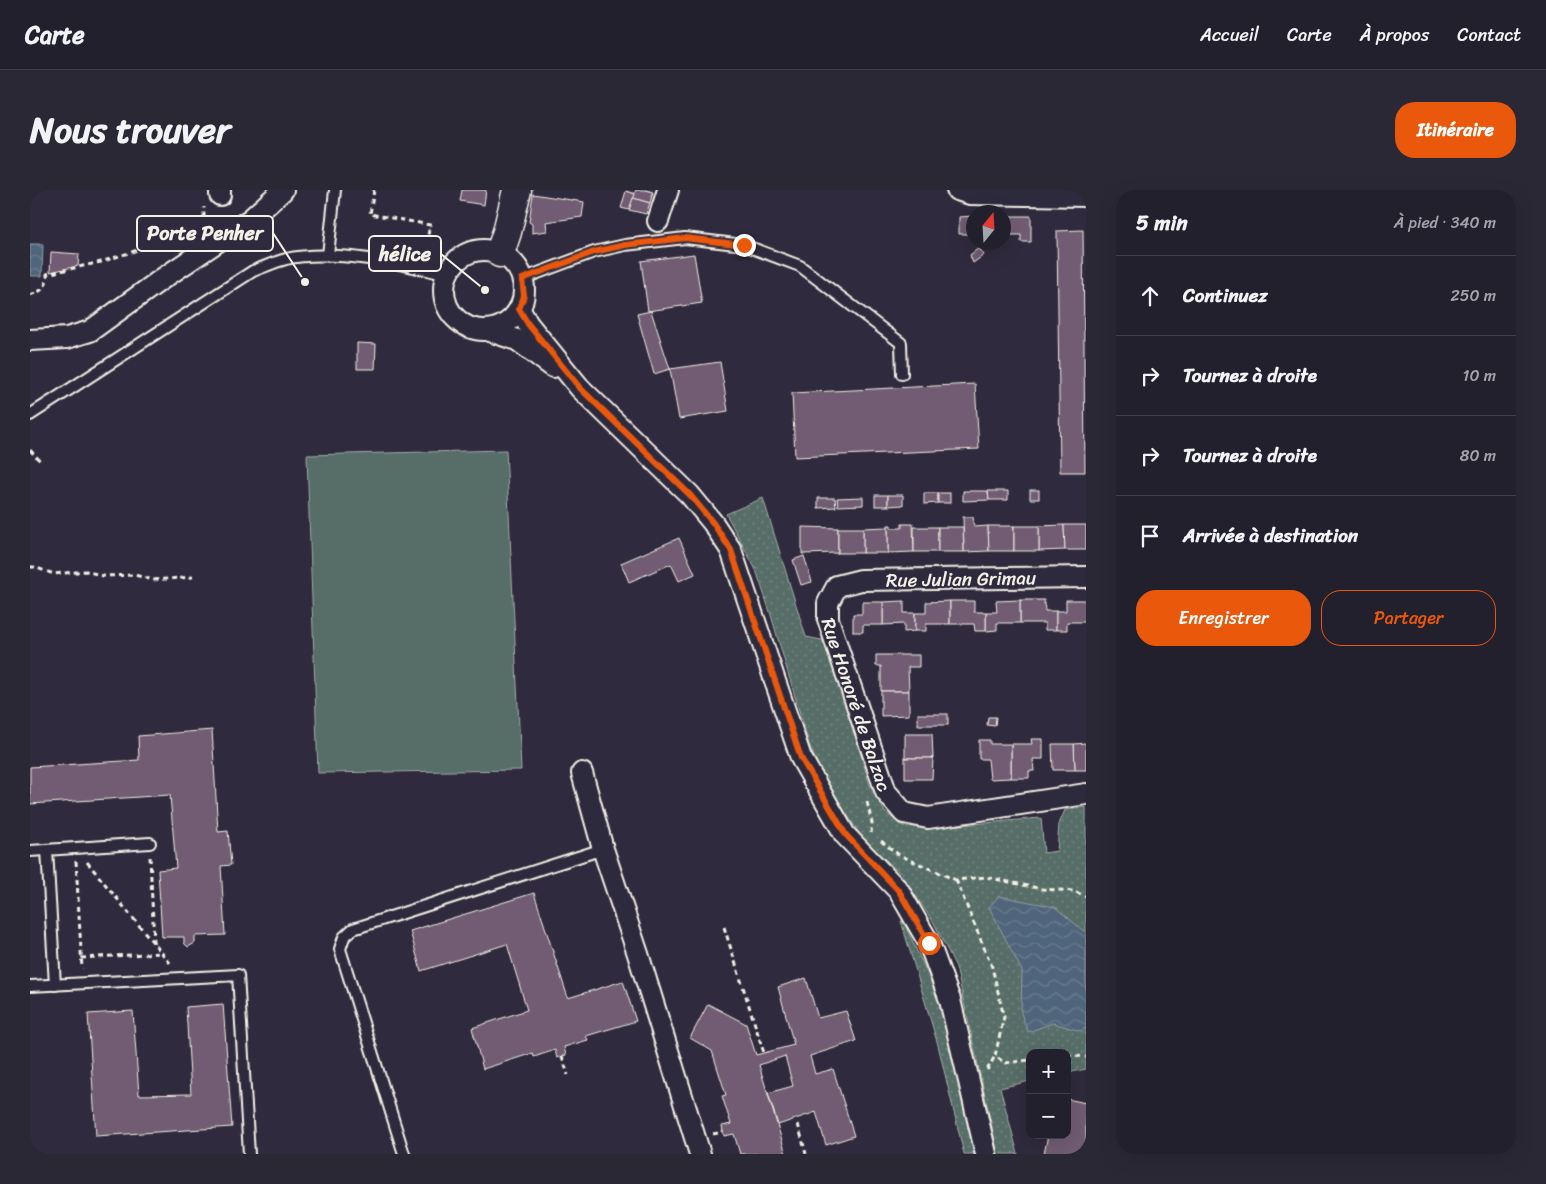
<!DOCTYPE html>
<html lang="fr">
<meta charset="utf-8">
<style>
:root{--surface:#23202e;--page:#2b2836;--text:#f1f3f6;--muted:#a3a3aa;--line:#403e4a;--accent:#ea580c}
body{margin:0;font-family:Sriracha,sans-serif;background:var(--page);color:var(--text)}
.controls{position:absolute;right:15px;bottom:15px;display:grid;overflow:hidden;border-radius:10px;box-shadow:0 5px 20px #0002}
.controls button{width:45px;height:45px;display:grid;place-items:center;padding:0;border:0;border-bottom:1px solid var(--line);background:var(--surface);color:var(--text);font:25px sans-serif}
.compass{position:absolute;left:936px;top:15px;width:45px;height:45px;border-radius:50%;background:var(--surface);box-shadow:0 5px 20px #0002;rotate:18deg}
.stop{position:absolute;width:15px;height:15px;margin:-11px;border:4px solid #ea580c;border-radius:50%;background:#fff}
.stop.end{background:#ea580c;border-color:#fff;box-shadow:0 1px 5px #0008}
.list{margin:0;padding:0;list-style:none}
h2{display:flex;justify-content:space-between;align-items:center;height:65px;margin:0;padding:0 20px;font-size:21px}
h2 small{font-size:16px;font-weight:400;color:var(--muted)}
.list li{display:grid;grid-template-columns:32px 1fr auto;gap:15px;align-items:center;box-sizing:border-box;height:80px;padding:0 20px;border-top:1px solid var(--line)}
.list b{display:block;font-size:19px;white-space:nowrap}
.list em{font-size:16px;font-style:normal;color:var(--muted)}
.actions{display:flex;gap:10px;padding:15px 20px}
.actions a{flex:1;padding:11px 0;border:1px solid var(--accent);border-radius:20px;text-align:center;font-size:18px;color:var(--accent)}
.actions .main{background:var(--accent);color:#fff}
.icon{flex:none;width:28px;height:28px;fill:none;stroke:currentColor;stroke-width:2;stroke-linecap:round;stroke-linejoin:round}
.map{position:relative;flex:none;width:1056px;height:964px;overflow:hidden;border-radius:20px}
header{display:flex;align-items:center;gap:30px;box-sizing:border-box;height:70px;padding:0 25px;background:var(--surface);border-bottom:1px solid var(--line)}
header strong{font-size:24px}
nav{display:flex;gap:28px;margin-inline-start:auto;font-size:18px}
.intro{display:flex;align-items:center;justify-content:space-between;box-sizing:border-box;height:120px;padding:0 30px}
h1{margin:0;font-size:35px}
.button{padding:12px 22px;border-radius:20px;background:var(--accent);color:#fff;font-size:18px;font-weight:700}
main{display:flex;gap:30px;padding:0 30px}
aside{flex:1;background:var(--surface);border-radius:20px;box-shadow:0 5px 20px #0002}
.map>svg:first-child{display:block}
.grass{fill:url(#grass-dots);stroke:#a6afa8}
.pitch{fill:#576d67;stroke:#a6afa8}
.water{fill:url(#water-waves);stroke:#929da7}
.building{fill:#715c73;stroke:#f4f1e8}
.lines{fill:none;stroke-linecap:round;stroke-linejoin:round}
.lane-casing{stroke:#f4f1e8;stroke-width:14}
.street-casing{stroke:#f4f1e8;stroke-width:24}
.secondary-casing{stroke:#f4f1e8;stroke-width:31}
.path{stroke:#f4f1e8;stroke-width:3;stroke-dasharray:5 4;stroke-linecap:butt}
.lane{stroke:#2f2a3d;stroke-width:10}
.street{stroke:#2f2a3d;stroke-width:20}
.secondary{stroke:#2f2a3d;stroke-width:28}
.route{stroke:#ea580c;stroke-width:6}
.labels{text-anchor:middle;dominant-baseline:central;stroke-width:4;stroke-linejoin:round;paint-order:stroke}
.street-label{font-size:19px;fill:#f4f1e8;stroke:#2f2a3d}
.leader{fill:none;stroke:#f4f1e8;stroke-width:2}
.callout-dot{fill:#f4f1e8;stroke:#2f2a3d;stroke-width:2}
.callout{fill:#2f2a3d;stroke:#f4f1e8;stroke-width:2}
.callout-label{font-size:20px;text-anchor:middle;font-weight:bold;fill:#f4f1e8}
</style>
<header>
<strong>Carte</strong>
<nav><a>Accueil</a><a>Carte</a><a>À propos</a><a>Contact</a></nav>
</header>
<div class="intro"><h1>Nous trouver</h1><a class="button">Itinéraire</a></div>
<main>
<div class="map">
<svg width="1056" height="964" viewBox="0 0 1056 964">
<defs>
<pattern id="grass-dots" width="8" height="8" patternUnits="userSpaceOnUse" patternTransform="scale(1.25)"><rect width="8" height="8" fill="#576d67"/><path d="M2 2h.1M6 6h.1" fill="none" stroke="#70827d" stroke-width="1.8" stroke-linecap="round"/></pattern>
<pattern id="water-waves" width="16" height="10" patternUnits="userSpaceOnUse" patternTransform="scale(1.25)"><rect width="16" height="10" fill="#50657b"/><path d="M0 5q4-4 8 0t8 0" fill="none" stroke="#6a7c8e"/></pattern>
</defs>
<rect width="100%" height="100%" fill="#2f2a3d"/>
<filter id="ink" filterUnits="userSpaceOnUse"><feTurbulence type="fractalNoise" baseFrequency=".02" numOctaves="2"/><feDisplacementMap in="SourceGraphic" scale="10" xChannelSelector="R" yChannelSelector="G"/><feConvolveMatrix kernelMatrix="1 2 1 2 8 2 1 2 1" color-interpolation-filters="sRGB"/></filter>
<g filter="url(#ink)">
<g class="grass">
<path d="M733,308L776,447L797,451L840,595L855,622L873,636L909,637L1011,628L1014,663L1027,661L1029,634L1035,620L1056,617V879L1037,883V863H1000V891L970,898L988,964H968L926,777L904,733L870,683L833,649L793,588L779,554L740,422L726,380L696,324Z"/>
<path d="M871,731H873L909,808L944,964H934L908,855Z"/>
</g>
<path class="pitch" d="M476,260L491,580L288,583L277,265Z"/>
<g class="water">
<path d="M0,54H13L12,86H0Z"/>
<path d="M969,706L1025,717L1056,743V838L1050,841L1023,833L998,842L991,823L992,781L959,717Z"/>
</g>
<g class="building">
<path d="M432,0H456L454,15L430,11Z"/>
<path d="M606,0H616L623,2L620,13L603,8Z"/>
<path d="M596,1L605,4L599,20L591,18Z"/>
<path d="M503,4L554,12L552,27L516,32L517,41L502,43V34L499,32Z"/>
<path d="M603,8L620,13L616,24L599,20Z"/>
<path d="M944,26V44H929V27Z"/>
<path d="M974,26H1001V52H991V45H974Z"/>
<path d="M1053,40L1055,282H1030L1027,41Z"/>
<path d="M949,58L954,65L943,73L940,65Z"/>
<path d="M21,62L49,64L48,76L20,82Z"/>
<path d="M664,64L672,113L618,121L611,71Z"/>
<path d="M621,121L640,179L624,184L607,124Z"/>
<path d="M327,153L346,154L345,179H327Z"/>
<path d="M690,172L698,221L649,229L640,179Z"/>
<path d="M945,194L949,259L765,267L762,203Z"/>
<rect x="1000" y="300" width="9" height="9"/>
<path d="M933,301H958L959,310L933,311Z"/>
<path d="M958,301H978V310H959Z"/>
<path d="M894,303H908V313L894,314Z"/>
<rect x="908" y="303" width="12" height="10"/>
<rect x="845" y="305" width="13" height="11"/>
<path d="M858,305H873V315L858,316Z"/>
<path d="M833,307V315L808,316L807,308Z"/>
<path d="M788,308H805L806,317L788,318Z"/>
<path d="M933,327H943L944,337L958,336L959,361L934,362Z"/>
<path d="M872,334H883L884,362L858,363V335H861V338H872Z"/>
<path d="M1034,335L1035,360L1009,361V336Z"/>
<path d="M1034,335H1056V360H1035Z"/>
<path d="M958,336H984V361H959Z"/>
<rect x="984" y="336" width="25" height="25"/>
<path d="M772,337L808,338V363L772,364Z"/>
<path d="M858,337V363H833V338Z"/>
<rect x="884" y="337" width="24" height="25"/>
<path d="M908,337H933L934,362H908Z"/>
<rect x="808" y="338" width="25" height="25"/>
<path d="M649,348L665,384L649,391L641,374L599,392L591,373Z"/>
<path d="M774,366L782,392L771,395L763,370Z"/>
<path d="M990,410H1014L1015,421H1026V440H1015V433H990Z"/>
<path d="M990,410V433H967V440L956,441V422H967L966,411Z"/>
<path d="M1036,410H1056V432H1037V440H1026V421H1036Z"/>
<path d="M874,411V423H885V441L874,442V434L853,435V412Z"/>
<path d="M920,411V434H896V441H885V423H896V412Z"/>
<path d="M920,411H944V422H956V441H945L944,434H920Z"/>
<path d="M832,412H853V435H833V442H823V424H832Z"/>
<path d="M846,465H889V477H878L879,501H851V476H846Z"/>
<path d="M851,501H879V525L851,526Z"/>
<rect x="888" y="524" width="30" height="11"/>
<path d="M958,527H966L965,536L957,535Z"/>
<path d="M182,540L188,642L198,641L201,675L191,676L195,745L165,746V753L158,757L154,753V747H132L128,680L146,678L140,605L0,614V577L109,570L108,546Z"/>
<path d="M875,544H902L903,568H875Z"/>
<path d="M1001,549H1013V569H1003L1004,581H999V588H981V554H1002Z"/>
<path d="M949,550H960V554H981V588L960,589L958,569H949Z"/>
<path d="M1056,553V580H1045L1044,554Z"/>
<path d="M1022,554H1044L1045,580H1023Z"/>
<path d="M875,568H903L902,589H875Z"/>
<path d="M504,703L538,808L593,791L606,831L556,846L558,850L534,857L536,865L527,868L525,860L504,867L503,863L453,879L442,838L497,820L477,754L391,781L380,741Z"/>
<path d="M776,788L788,828L816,821L826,851L780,866L785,884L803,879L824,946L796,955L786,922L748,935L738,903L763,896L755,866L729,875L756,964H710L704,944L694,946L692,936L701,934L692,906L696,905L682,861L660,848L678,814L716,834L726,865L764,855L748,797Z"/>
<path d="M193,814L202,937L66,946L58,824L103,821L109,905L161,904L156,817Z"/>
<path d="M1037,909L1056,913V964H1014L1018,945H1037Z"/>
</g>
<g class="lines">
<defs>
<g id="lane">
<path d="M298,65L305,0"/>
<path d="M492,89L564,62L595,55L655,48L714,55L770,76L871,153L872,184"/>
<path d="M0,225L223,81C234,77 245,72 256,69C301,59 372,73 417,85"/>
<path d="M17,660L25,795"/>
<path d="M0,661L120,653"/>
<path d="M0,796L208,785L219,964"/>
<path d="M374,964L310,759L314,747L323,739L573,659"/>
</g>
<g id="street">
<path d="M927,0L940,4L1056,6"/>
<path d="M190,5V0"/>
<path d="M628,31L638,0"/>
<circle cx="454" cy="100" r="40"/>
<path d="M489,119L498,134L550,198L660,305L683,333L701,360L771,568L815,645L869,701L899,753L920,810L956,964"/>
<path d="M457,140L487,150L523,177"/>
<path d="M0,150L37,148L60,141L132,89L221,29L253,0"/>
<path id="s1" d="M1056,387L831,390L807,396L798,413V429L856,602L874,623L898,628L1056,604"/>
<path d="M552,583L573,659L608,764L670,964"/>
</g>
<path id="secondary" d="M470,63L477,42L487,0"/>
</defs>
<use href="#lane" class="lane-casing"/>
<use href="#street" class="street-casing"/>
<use href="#secondary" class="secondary-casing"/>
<g class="path">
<path d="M344,0L340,24L400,35L394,65"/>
<path d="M0,105C12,101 17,98 17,84L71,72L126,54L174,28V17"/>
<path d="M0,260L12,273"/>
<path d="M0,377H4L24,384L56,381L73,386L105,385L123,390L163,387"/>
<path d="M837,612L842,633L841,643"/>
<path d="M851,651L869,665L926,690L956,687L1012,699L1044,701L1056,707"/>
<path d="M120,667L124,753"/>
<path d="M46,671L52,779"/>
<path d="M57,672L140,773"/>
<path d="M926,690L962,777L974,827L965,866L975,873L1000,870"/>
<path d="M694,737L734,863"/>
<path d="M51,768L131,763"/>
<path d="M1037,865L1056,867"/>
<path d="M532,866L538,885"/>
<path d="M957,880L965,866"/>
<path d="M768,934L776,964"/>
<path d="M683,944L693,942"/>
</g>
<use href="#lane" class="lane"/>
<use href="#street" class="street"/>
<use href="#secondary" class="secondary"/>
</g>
</g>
<g class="lines" filter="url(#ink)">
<path class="route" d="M714,55L655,48L595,55L564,62L492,89L494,106L489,119L498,134L550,198L660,305L683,333L701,360L771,568L816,645L869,701L899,753"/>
</g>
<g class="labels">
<g class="street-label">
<text transform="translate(931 389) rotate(-1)">Rue Julian Grimau</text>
<text stroke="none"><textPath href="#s1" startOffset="375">Rue Honoré de Balzac</textPath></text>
</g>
</g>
<path class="leader" d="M275 92L243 43M455 100L411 64"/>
<g class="callout-dot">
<circle cx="275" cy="92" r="5"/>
<circle cx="455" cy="100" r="5"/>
</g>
<g class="callout">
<rect x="107" y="26" width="136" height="35" rx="5"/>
<rect x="339" y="46" width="72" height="35" rx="5"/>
</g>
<g class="callout-label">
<text x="175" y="50">Porte Penher</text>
<text x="375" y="71">hélice</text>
</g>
</svg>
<div class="controls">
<button>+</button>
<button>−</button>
</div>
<svg class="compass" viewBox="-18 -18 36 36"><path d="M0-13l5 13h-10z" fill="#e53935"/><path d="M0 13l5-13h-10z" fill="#a3a3aa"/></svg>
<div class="stop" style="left:899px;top:753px"></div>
<div class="stop end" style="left:714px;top:55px"></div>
</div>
<aside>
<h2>5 min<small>À pied · 340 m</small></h2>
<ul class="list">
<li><svg class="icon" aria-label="ahead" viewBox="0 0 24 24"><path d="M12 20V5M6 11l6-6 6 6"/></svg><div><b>Continuez</b></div><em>250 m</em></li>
<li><svg class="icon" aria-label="right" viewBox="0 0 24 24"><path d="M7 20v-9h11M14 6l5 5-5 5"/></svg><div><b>Tournez à droite</b></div><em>10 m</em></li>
<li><svg class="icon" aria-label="right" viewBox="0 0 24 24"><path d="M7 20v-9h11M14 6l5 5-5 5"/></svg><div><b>Tournez à droite</b></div><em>80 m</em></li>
<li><svg class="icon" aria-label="arrive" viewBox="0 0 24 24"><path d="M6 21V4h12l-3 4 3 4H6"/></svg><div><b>Arrivée à destination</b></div></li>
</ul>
<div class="actions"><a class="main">Enregistrer</a><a>Partager</a></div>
</aside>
</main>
